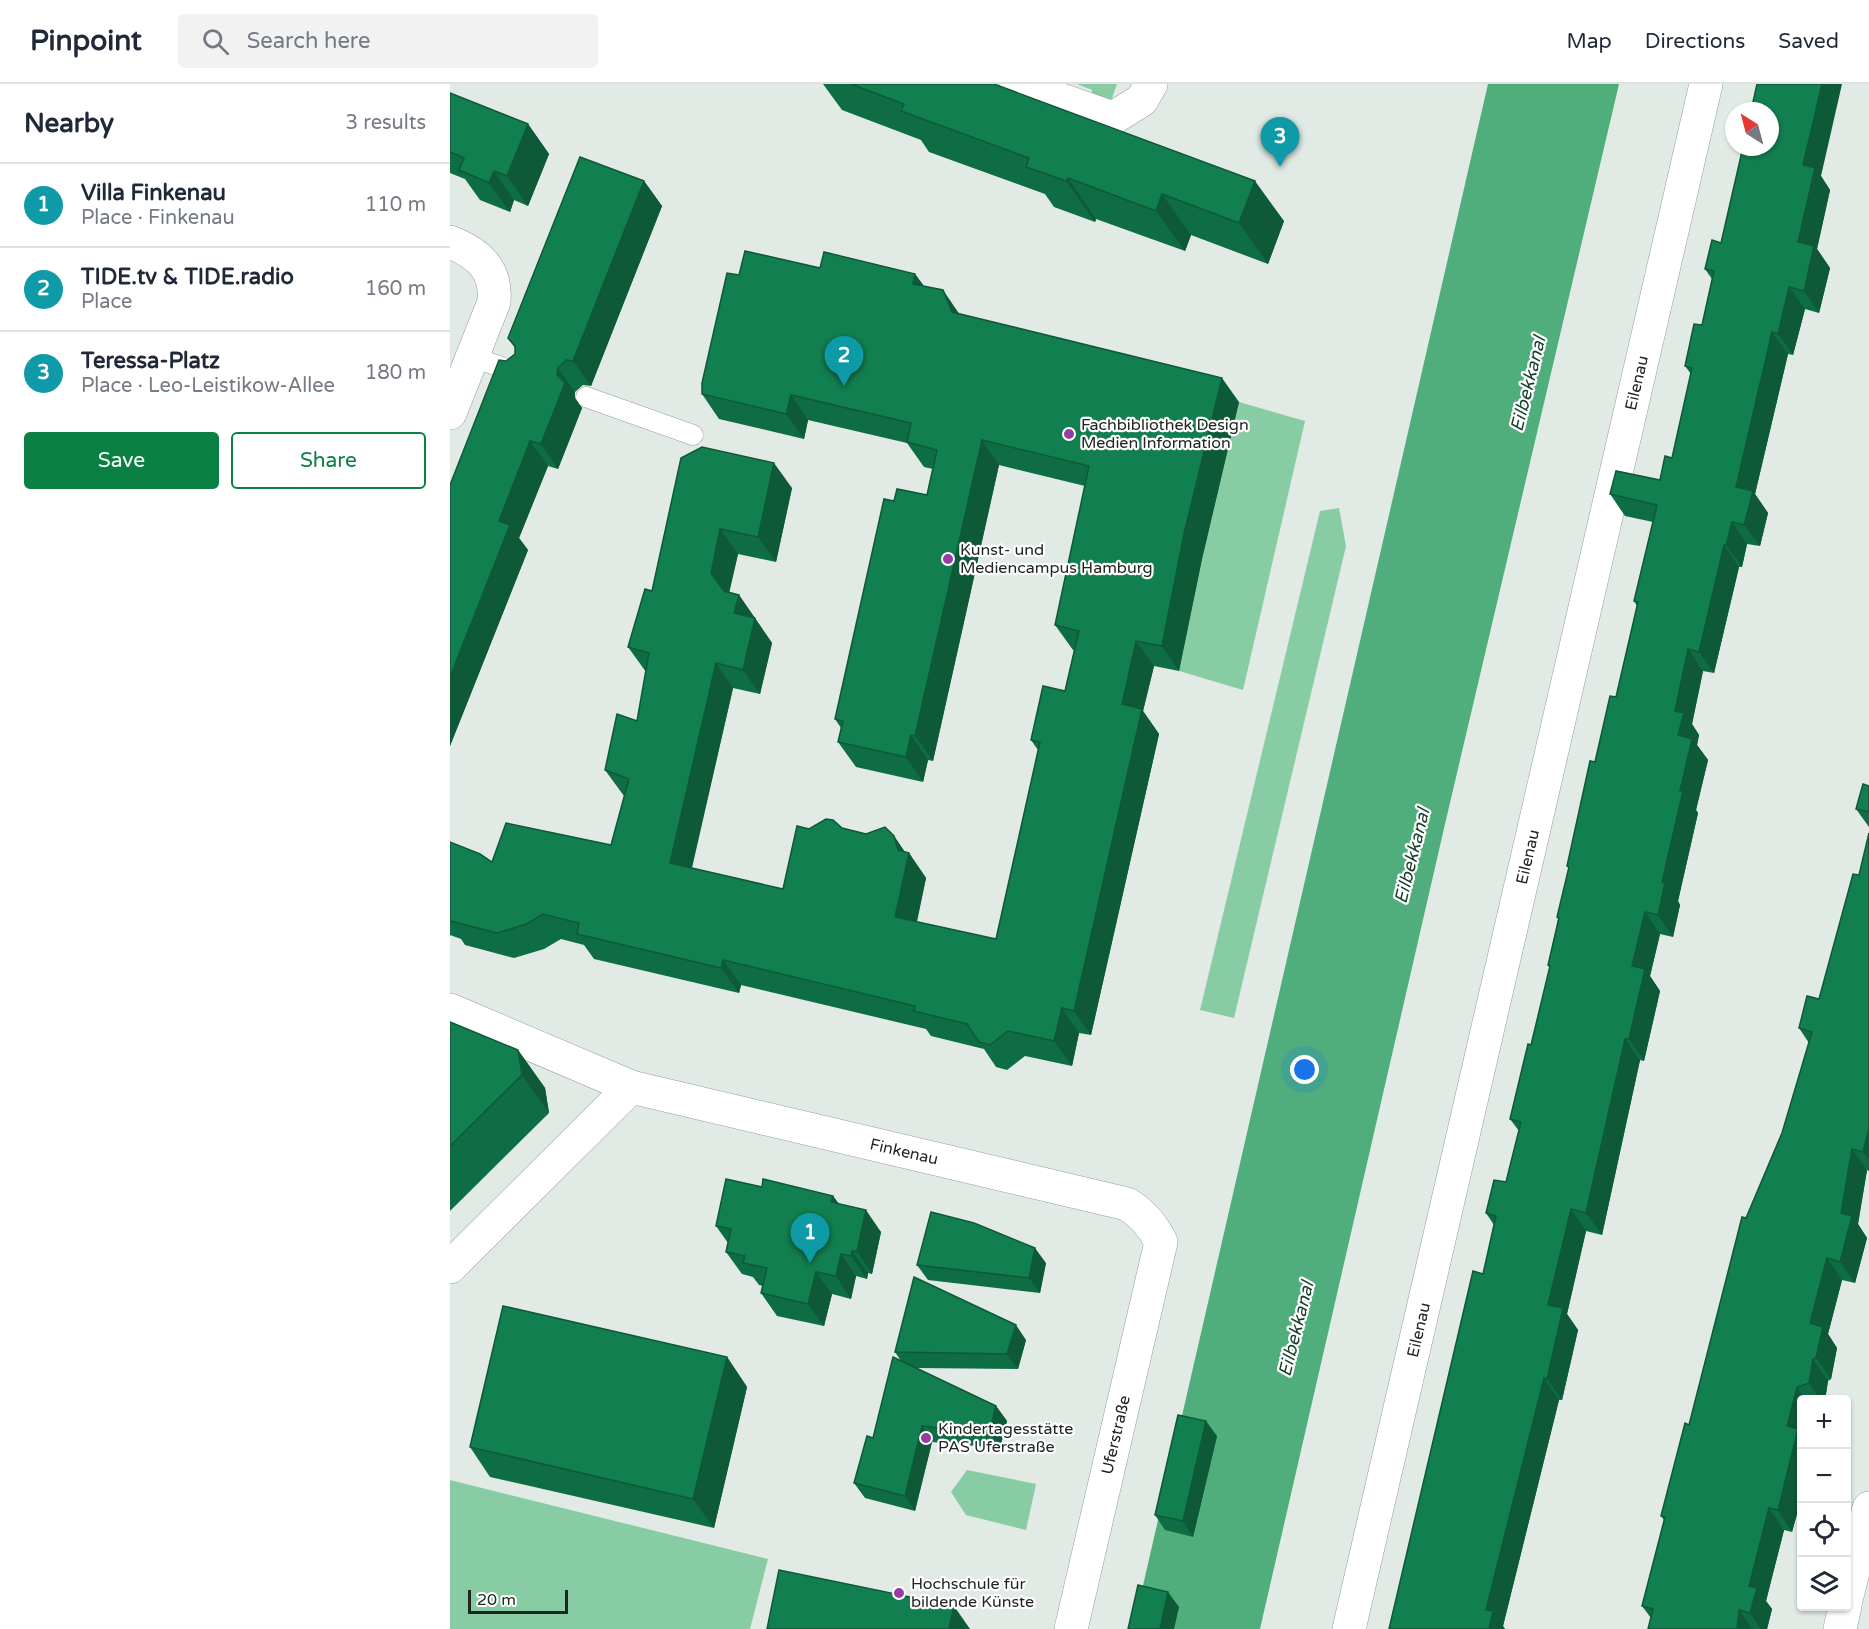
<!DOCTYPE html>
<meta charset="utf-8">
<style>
:root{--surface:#fff;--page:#f2f2f3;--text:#1f2937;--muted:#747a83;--line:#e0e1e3;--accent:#0b8043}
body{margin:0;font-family:"Varela Round",sans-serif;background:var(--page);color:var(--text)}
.controls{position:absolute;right:18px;bottom:18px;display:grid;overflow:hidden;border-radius:6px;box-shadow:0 2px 4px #0004}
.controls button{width:54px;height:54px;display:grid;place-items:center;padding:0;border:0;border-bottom:2px solid var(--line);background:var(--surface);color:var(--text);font:30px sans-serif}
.compass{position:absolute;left:1275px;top:18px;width:54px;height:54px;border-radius:50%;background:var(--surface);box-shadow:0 2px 4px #0004;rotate:324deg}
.scale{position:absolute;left:18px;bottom:15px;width:100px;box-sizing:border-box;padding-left:6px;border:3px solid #212522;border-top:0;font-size:16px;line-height:21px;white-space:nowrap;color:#212522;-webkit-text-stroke:4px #fff;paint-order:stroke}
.you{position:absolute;left:855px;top:986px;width:21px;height:21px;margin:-15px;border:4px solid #fff;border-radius:50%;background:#1a73e8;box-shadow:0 0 0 9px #1a73e833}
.badge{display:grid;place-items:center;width:39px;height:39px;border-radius:50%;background:var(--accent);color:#fff;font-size:20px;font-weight:700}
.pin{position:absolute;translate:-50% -50px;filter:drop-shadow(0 2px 3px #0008)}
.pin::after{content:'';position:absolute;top:32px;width:21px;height:18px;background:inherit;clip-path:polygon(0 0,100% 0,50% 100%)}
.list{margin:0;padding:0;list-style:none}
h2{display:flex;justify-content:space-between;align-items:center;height:78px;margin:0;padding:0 24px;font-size:26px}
h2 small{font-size:20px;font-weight:400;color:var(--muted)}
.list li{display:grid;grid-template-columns:39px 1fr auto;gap:18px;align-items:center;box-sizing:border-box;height:84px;padding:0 24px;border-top:2px solid var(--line)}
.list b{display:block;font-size:22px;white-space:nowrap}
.list p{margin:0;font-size:20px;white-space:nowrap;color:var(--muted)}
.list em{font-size:20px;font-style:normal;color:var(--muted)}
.actions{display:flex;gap:12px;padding:18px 24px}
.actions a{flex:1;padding:14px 0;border:2px solid var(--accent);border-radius:6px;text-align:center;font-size:21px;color:var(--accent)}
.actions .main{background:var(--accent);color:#fff}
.icon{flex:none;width:33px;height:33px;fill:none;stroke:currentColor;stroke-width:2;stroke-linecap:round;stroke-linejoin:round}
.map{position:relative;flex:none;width:1419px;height:1545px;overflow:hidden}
header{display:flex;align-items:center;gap:36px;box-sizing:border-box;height:84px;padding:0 30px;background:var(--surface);border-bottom:2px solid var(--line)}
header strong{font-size:28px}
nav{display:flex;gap:33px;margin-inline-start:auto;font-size:21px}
.search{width:420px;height:54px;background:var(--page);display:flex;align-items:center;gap:15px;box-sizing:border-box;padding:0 21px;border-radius:6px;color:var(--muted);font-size:22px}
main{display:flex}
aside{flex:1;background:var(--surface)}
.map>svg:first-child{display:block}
.green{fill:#87cca3}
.water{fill:#4fae7c}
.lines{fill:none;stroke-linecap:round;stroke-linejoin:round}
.service-casing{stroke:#959e99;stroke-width:21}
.minor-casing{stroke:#959e99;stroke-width:34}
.tertiary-casing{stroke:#959e99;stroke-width:34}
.service{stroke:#fff;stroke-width:20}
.minor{stroke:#fff;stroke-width:33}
.tertiary{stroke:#fff;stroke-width:33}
.wall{fill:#0f6d45}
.shaded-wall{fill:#0d5938}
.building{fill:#127f50;stroke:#0d5938;stroke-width:1.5}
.poi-dot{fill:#993ba4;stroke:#fff;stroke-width:2}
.labels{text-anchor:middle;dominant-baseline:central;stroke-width:4.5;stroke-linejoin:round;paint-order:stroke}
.street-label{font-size:16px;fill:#212522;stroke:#fff}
.poi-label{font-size:16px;fill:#212522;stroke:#fff;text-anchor:start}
.water-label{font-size:18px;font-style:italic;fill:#153d28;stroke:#fff}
</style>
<header>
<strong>Pinpoint</strong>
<div class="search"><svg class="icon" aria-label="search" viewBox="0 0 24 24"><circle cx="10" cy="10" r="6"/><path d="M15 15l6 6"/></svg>Search here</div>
<nav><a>Map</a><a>Directions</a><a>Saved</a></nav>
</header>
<main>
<aside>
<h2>Nearby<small>3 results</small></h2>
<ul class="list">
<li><span class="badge" style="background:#0f9aa8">1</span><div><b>Villa Finkenau</b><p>Place · Finkenau</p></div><em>110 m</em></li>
<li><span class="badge" style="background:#0f9aa8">2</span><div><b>TIDE.tv &amp; TIDE.radio</b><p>Place</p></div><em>160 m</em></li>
<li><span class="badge" style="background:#0f9aa8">3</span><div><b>Teressa-Platz</b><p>Place · Leo-Leistikow-Allee</p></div><em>180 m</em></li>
</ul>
<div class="actions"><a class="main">Save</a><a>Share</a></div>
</aside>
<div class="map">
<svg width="1419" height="1545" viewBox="0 0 1419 1545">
<rect width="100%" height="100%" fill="#e1eae4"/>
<g class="green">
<path d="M627,0H667L658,26L641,20L642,6Z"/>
<path d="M789,318L855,337L793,606L729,587L752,475Z"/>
<path d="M889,424L896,462L784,934L750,926L870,427Z"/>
<path d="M517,1386L586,1400L576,1446L516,1431L501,1408Z"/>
<path d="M0,1396L318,1475L300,1545H0Z"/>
</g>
<path class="water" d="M1038,0H1169L995,740L810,1545H683Z"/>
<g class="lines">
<defs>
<g id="service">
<path d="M23,273L71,290"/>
<path d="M136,313L243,351"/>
</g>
<g id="minor">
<path d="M566,0L663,34L692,16L701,0"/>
<path d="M0,158C28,169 47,185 44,218L0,329"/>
<path d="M0,926L181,1003L677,1120C692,1129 703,1142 711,1158L621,1545"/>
<path d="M0,1183L181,1003"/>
<path d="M1396,1516L1419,1424"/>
<path d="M1390,1545L1395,1522"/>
</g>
<path id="tertiary" d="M899,1545L1256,0"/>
</defs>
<use href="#service" class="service-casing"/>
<use href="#minor" class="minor-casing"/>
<use href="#tertiary" class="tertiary-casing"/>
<use href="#service" class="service"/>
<use href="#minor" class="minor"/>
<use href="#tertiary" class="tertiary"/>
</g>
<g class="wall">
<path d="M373,0H544L834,137L818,180L741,151L735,167L646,135L645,138L604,123L595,110L479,68L471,56L392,26Z"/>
<path d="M0,9L78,40L99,70L78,122L64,116L60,128L30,116L15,95L0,89Z"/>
<path d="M1371,92L1380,106L1367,165L1380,184L1369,229L1355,225L1343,271L1338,270L1305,410L1318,429L1310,462L1297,460L1292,483H1289L1264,589L1253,587L1242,640L1249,651L1247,661L1258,676L1246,726L1248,729L1228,817L1230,821L1223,853L1210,850L1200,892L1210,907L1194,977L1190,976L1152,1151L1136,1147L1117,1230L1128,1246L1112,1316H1109L1053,1542L1055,1545H939L1033,1190L1044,1141L1036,1129L1056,1098L1069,1047L1060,1035L1081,961L1100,885L1098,881L1108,835L1107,833L1119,785L1117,782L1145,678L1166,613L1187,522L1184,517L1203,438L1175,432L1160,410L1210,396L1222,374L1241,290L1235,282L1252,241L1262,195L1255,185L1271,159Z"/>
<path d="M194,97L212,122L141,302L133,301L125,308V314L132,324L108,385L98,382L69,454L78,466L0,662V401L65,270V264L58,254Z"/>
<path d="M370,184L465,190L474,202L510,230L789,318L752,475L729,587L704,582L693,627L709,650L641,951L629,949L622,982L575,972L557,986L546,983L534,965L481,952L476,945L291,901L289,909L144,875L134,861L111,855L94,865L64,874L15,861L11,855L0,851V758L42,778L161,761L174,712L155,686L187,637L196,588L178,563L202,507L231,374L342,404L326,478L288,470L279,508L289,511L322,559L310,610L283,604L242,784L333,805L359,745L392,744L416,750L444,752L455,768L459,769L476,794L467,838L546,855L588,666L581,656L615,607L624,566H623L605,541L635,402L549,381L483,677L478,676L473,698L406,683L388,658L391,644L385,635L444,417L477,411L483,385L474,383L457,359L358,336L354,355L269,335L252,310L289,191Z"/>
<path d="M1419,702V743L1406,725Z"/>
<path d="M1419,749V1087L1417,1086L1408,1140L1417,1154L1405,1199L1392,1196L1378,1250L1387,1264L1381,1295L1378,1297L1375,1316H1352V1412L1342,1448L1334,1446L1316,1517L1322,1525L1317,1545H1198L1201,1534L1192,1522L1214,1436L1211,1432L1239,1341L1332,1049L1359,959L1349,944L1369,915L1409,791Z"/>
<path d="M0,938L68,966L95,1004L99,1029L0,1127Z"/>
<path d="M312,1103L383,1112L389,1120L431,1148L422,1190L418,1189L417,1195L406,1192L401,1215L382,1210L374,1242L327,1232L311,1209L313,1202L309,1201L303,1193L292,1190L276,1168L278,1159L266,1142Z"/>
<path d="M596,1179L590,1209L478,1196L467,1181Z"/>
<path d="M576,1256L568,1285L465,1284L546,1322L557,1337L550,1364L482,1358L465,1427L415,1414L404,1399L423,1354L451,1277L445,1268Z"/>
<path d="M277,1273L297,1303L264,1444L40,1393L20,1363Z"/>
<path d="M767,1352L743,1453L715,1446L705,1431Z"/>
</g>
<g class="shaded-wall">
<path d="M1372,0H1392L1371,92L1380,106L1367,165L1380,184L1369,229L1354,207L1348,158L1353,81Z"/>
<path d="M78,40L99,70L78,122L57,92Z"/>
<path d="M44,87L64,116L60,128L39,99Z"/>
<path d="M618,94L646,135L645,138L616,97Z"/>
<path d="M194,97L212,122L141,302L123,277Z"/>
<path d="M805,97L834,137L818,180L789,139Z"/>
<path d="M712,110L741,151L735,167L706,127Z"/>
<path d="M465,190L483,215L463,200Z"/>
<path d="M1339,203L1355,225L1343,271L1328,250Z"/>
<path d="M493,206L510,231L502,228Z"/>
<path d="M1322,248L1338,270L1305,410L1318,429L1310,462L1294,441L1286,403Z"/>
<path d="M108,284L125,308V314L132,324L108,385L91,360L107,291Z"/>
<path d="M772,294L789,318L752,475L729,587L712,562L734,450Z"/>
<path d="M341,311L358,336L354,355L336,330Z"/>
<path d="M532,356L549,381L483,677L465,652Z"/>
<path d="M80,357L98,382L69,454L78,466L0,662V593L49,437Z"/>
<path d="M324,379L342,404L326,478L308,453Z"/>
<path d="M1282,438L1297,460L1292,483L1276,461Z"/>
<path d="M270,445L288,470L278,514L261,489Z"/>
<path d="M1274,461L1289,483L1264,589L1249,568Z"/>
<path d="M289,511L322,559L310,610L293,586L284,529Z"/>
<path d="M686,557L704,582L693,627L709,650L641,951L624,927L672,620Z"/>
<path d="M1238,565L1253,587L1242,640L1249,651L1247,661L1258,676L1246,726L1248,729L1228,817L1230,821L1223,853L1208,831L1212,798L1230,707L1225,627Z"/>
<path d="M266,579L283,604L237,803L220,779Z"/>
<path d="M461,651L478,676L473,698L456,673Z"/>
<path d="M444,752L458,773L459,769L476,794L462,858L445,833L448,766Z"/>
<path d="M1195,828L1210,850L1200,892L1210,907L1194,977L1179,955L1182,882Z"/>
<path d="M273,876L291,901L289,909L271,884Z"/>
<path d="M612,924L629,949L622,982L604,957Z"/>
<path d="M1175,955L1190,976L1152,1151L1136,1129Z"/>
<path d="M68,966L95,1004L99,1029L72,991Z"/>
<path d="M1419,1045V1076L1413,1068Z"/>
<path d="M1402,1065L1417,1086L1408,1140L1417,1154L1405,1199L1390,1178L1391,1129Z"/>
<path d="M383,1112L399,1134L381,1118Z"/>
<path d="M1121,1125L1136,1147L1117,1230L1128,1246L1112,1316L1097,1295L1098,1221Z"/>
<path d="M416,1126L431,1148L422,1190L407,1167Z"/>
<path d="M585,1164L596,1179L590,1209L579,1194Z"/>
<path d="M402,1167L418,1189L417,1195L401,1172Z"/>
<path d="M391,1170L406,1192L401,1215L386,1192Z"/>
<path d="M1377,1174L1392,1196L1378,1250L1387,1264L1381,1295L1366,1274L1360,1239Z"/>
<path d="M366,1188L382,1210L374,1242L358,1220Z"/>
<path d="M566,1241L576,1256L568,1285L557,1270Z"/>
<path d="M277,1273L297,1303L264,1444L243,1415Z"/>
<path d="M1363,1275L1378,1297L1375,1316H1370L1359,1299Z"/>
<path d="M1094,1294L1109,1316L1053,1542L1055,1545H1039L1036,1526Z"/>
<path d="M1347,1303L1356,1316H1352V1412L1342,1448L1328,1426L1337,1342Z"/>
<path d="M546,1322L557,1337L550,1364L539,1349Z"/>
<path d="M756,1337L767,1352L743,1453L733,1437Z"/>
<path d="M472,1342L482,1358L465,1427L455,1412Z"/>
<path d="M1319,1424L1334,1446L1316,1517L1322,1525L1317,1545H1311L1300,1529L1299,1502Z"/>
<path d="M718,1508L729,1523L724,1545H710Z"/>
<path d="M504,1522L520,1545H499Z"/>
<path d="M1289,1526L1302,1545H1287Z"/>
</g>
<g class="building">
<path d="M401,0H544L805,97L789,139L712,110L706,127L618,94L616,97L576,83L579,74L451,27L454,20Z"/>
<path d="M1307,0H1372L1353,81L1365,84L1348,158L1364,162L1354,207L1339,203L1328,250L1322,248L1286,403L1303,407L1294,441L1282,438L1276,461H1274L1249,568L1238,565L1225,627L1234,629L1228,651L1242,655L1230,707H1233L1212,798L1215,799L1208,831L1195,828L1182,882L1195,885L1179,955H1175L1136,1129L1121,1125L1098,1221L1113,1224L1097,1295L1094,1294L1036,1526L1043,1527L1039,1545H939L1023,1187L1033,1190L1046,1132L1036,1129L1044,1096L1056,1098L1071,1038L1060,1035L1078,960L1081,961L1100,882L1098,881L1109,834L1107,833L1119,783L1117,782L1140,677L1145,678L1160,612L1166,613L1188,518L1184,517L1207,421L1160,410L1166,387L1210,396L1215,372L1222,374L1242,284L1235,282L1244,240L1252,241L1264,187L1255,185L1262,156L1271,159L1293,63H1320V27H1301Z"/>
<path d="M0,9L78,40L57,92L44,87L39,99L9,86L14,74L0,68Z"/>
<path d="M130,73L194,97L123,277L116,276L108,284L107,291L115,299L91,360L80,357L49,437L60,441L0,593V401L49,276L56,277L65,270V262L58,254Z"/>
<path d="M295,167L370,184L374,168L465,190L463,200L493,206L502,228L772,294L734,450L712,562L686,557L672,620L692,625L624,927L612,924L604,957L558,947L540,961L529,958L517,940L464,927L465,922L273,876L271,884L127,850L129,839L93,830L77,840L47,849L0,837V758L30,770L42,778L56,739L161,761L179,695L155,686L167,630L187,637L199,569L178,563L195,505L202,507L231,374L252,363L324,379L308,453L270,445L261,489L274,507L289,511L284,529L305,534L293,586L266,579L220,779L333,805L347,742L359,745L376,735L383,736L392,744L416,750L435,743L444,752L448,766L459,769L445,833L546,855L590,658L581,656L593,602L615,607L629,547L605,541L639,382L532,356L465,652L461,651L456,673L388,658L393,637L385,635L434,415L444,417L447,405L477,411L487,366L457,358L461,339L341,311L336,330L252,310V299L277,189L289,191Z"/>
<path d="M1413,700L1419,702V728L1406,725Z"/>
<path d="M1419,749V1045L1413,1068L1402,1065L1391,1129L1402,1132L1390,1178L1377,1174L1360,1239L1373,1243L1366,1274L1363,1275L1359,1299L1347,1303L1337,1342L1348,1345L1328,1426L1319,1424L1299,1502L1307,1504L1300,1529L1289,1526L1287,1545H1198L1203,1525L1192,1522L1215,1433L1211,1432L1235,1339L1239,1341L1292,1133L1296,1134L1332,1049L1362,948L1349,944L1357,912L1369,915L1403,790L1409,791Z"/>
<path d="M0,938L68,966L72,991L0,1062Z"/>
<path d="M276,1095L312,1103L313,1095L383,1112L381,1118L416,1126L407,1167H402L401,1172L391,1170L386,1192L366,1188L358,1220L311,1209L317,1184L293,1179L295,1172L276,1168L281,1145L266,1142Z"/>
<path d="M481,1128L524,1139L585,1164L579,1194L467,1181Z"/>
<path d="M464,1193L566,1241L557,1270L445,1268Z"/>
<path d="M53,1222L277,1273L243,1415L20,1363Z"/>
<path d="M443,1273L546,1322L539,1349L472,1342L455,1412L404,1399L417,1352L423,1354Z"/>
<path d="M728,1331L756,1337L733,1437L705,1431Z"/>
<path d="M329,1486L504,1522L499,1545H317Z"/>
<path d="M688,1501L718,1508L710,1545H678Z"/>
</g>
<g class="poi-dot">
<circle cx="619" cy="350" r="6"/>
<circle cx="498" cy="475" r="6"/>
<circle cx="476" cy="1354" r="6"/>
<circle cx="449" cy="1509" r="6"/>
</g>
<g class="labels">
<g class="street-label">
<text transform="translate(1187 299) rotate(-77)">Eilenau</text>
<text transform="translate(1078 773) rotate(-77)">Eilenau</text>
<text transform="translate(454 1068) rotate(13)">Finkenau</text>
<text transform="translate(969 1246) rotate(-77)">Eilenau</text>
<text transform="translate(666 1351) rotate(-77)">Uferstraße</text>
</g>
<g class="poi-label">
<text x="631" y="341">Fachbibliothek Design<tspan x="631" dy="18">Medien Information</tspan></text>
<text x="510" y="466">Kunst- und<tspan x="510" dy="18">Mediencampus Hamburg</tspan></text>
<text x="488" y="1345">Kindertagesstätte<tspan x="488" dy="18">PAS Uferstraße</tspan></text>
<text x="461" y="1500">Hochschule für<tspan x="461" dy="18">bildende Künste</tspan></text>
</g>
<g class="water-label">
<text transform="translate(1078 300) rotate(-76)">Eilbekkanal</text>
<text transform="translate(962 772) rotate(-76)">Eilbekkanal</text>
<text transform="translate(846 1245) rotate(-76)">Eilbekkanal</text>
</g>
</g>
</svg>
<div class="controls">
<button>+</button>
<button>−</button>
<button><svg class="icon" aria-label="locate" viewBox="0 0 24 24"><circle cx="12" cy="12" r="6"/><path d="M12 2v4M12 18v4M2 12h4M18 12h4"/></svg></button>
<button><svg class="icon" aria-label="layers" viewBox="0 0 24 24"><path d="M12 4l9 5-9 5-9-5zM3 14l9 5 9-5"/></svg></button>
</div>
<svg class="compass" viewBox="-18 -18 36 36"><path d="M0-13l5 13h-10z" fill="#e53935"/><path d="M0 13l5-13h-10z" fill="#747a83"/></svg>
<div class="scale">20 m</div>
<div class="you"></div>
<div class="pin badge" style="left:360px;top:1179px;background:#0f9aa8">1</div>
<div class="pin badge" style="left:394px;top:302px;background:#0f9aa8">2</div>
<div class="pin badge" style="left:830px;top:83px;background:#0f9aa8">3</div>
</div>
</main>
